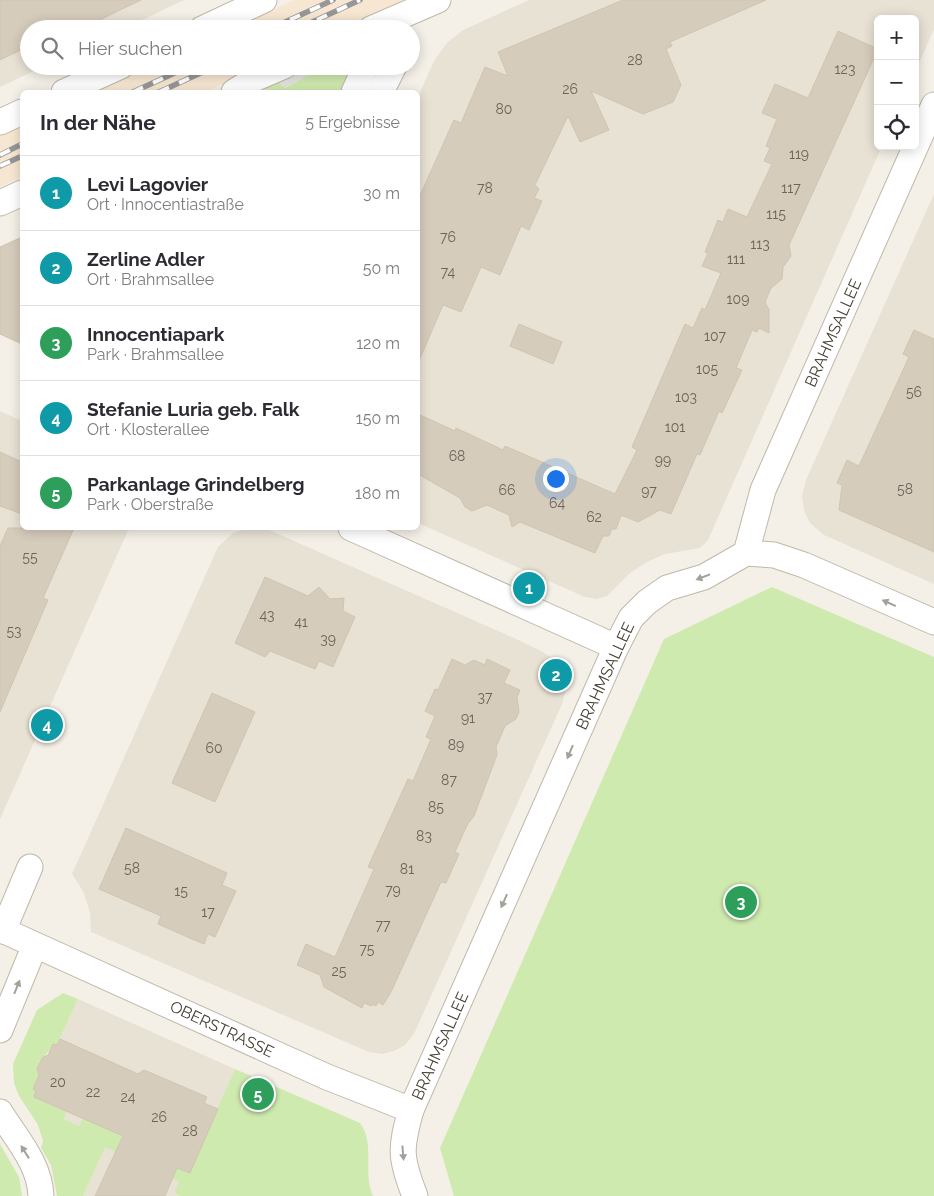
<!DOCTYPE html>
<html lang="de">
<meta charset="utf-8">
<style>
:root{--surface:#fff;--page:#f7f7f7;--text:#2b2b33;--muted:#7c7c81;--line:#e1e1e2;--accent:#ea580c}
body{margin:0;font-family:Raleway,sans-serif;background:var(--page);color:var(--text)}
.controls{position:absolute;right:15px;top:15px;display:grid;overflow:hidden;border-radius:8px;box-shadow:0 2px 12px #0003}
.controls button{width:45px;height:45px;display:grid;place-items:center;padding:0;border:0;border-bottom:1px solid var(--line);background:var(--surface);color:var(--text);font:25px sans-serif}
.you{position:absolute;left:555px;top:478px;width:18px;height:18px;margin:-12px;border:4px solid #fff;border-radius:50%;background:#1a73e8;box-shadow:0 0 0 8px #1a73e833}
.badge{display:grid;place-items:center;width:32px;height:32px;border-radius:50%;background:var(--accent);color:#fff;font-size:16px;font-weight:700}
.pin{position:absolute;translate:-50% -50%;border:2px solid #fff;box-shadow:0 1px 5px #0006}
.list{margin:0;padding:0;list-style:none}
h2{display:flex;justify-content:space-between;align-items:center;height:65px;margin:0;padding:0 20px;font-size:21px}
h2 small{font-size:16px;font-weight:400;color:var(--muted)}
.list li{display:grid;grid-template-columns:32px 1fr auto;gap:15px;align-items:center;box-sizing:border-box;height:75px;padding:0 20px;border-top:1px solid var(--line)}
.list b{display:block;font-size:19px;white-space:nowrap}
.list p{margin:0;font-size:16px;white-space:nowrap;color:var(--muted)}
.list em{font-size:16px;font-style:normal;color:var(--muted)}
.icon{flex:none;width:28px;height:28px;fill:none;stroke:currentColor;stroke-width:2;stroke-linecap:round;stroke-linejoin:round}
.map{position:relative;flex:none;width:934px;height:1196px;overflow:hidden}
.search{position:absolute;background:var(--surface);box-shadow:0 2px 12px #0003;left:20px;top:20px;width:400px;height:55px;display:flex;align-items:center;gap:12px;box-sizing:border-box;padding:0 18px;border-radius:28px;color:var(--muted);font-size:19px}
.panel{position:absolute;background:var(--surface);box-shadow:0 2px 12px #0003;left:20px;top:90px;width:400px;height:440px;border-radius:8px}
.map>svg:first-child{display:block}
.residential{fill:#e8e2d5}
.commercial{fill:#f7e7d2}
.green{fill:#cfeaaf}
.parking{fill:#e5e3df}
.building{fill:#d6ccbc;stroke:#d1c4af}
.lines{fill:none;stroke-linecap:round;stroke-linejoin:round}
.minor-casing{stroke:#c0b8a9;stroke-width:27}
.minor{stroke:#fff;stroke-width:25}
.rail-casing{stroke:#979797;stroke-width:5.5}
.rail{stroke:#fff;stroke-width:4;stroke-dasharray:11;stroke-linecap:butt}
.oneway{fill:#a4a09a}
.labels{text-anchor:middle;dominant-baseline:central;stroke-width:4.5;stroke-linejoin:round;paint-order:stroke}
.number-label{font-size:14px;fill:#6c6458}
.street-label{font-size:16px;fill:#484136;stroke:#fff}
</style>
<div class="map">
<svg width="934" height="1196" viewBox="0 0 934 1196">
<rect width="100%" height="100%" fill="#f4f0e7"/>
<g class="residential">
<path d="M0,0H184L123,29H29V66H44L0,87Z"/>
<path d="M529,0H934V29L915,72V19H878V146H882L708,540L700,548L665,554L647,562L630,573L607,596L597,599L585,597L418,523V97L434,61L447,43L463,30Z"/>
<path d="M934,194V584L824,535L810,523L804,510L802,497L806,480Z"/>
<path d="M0,411L22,421V528H129L0,819Z"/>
<path d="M247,528L269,530L514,638L543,652L556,661L563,675L566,689L562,704L414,1034L405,1045L394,1051L382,1054L369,1052L91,932L90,913L84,893L72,874L218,547L233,533Z"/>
<path d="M78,999L235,1069L190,1173L97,1121L85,1116L79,1126L64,1119L67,1113L34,1097L33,1089L39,1075L38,1065L43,1057L48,1055L53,1044L57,1045Z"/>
<path d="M105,1146L179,1182L174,1193L180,1196H83Z"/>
</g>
<g class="commercial">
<path d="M294,0H406L341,29H231Z"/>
<path d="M149,66H261L205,92H92Z"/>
<path d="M22,124V177L0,187V134Z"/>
</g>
<g class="green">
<path d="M325,66H355L342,92H265V87L278,81L285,88Z"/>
<path d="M772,587L934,657V1196H454L440,1148L664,639Z"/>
<path d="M63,993L78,999L57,1045L53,1044C48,1055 42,1056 38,1065L39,1075L33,1089L36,1091L34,1097L67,1112L64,1119L79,1126L85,1115L114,1132L145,1146L175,1167L189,1173L235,1069L360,1123C376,1145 362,1172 373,1196H180L174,1193L179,1182L105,1147L83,1196H57L51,1165L41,1148L43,1141L38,1125L19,1096L14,1083L13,1064L37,1010Z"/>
<path d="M0,1144L19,1177L22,1196H0Z"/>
</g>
<path class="parking" d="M310,66H325L285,88L278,81Z"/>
<g class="building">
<path d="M0,0H141L81,29H29V46L0,60Z"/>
<path d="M623,0H766L670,42L672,46L666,49L681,85L673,102L643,114L591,91L609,130L580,142L568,116L535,185L539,189L534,198L542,201L529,230L521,226L500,275L481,267L461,312L443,305L418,363V200L454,120L461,123L485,67L508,76L498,52Z"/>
<path d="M838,31L878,49L789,245L791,256L783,267L782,279L771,288L765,302L769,310V333L759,328L757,332L752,330L736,368L742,370L722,413L719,411L700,455L697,454L671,514L660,510L638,522L621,515L616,529H612L609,536H603L595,553L520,522L512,527L509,515L487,505L472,511L465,507L460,498L418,474V414L455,431L456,428L503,450L505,446L615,494L637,450L632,447L685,324L693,328L702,308L705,310L721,273L702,266L708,253L705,252L718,220L723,222L728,209L747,217L772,164L764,161L770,148L766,146L777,119L762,113L775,84L808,98Z"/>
<path d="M22,237V344L0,334V247Z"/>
<path d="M519,324L562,342L553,364L510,346Z"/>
<path d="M914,330L934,339V552L839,510L842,485L837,483L847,460L859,466L909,357L903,354Z"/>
<path d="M0,452L22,462V514L0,506Z"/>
<path d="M8,528H74L43,598L48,600L0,712V546Z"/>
<path d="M265,577L308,596L319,587L330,599L344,598L343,611L355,617L333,667L319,661L315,669L270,651L265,657L235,643Z"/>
<path d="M452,659L465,665L474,660L485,665L487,659L510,670L504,683L520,690L517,697L519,712L516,719L505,726L496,747L497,755L474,816L467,825L455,852L459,854L446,883L441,882L391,992L383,1005L378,1002L376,1006L372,1004V1006L364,1003L362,1008L324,987L320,975L297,965L306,944L335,957L374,869L368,867L408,779L413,781L431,739L426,737L435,716L425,711L435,689L438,690Z"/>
<path d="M212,693L255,712L215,802L172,783Z"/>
<path d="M126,828L227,873L222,885L236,891L215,937L208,934L204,944L192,939L158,924L161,916L99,889Z"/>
<path d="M60,1039L138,1074L144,1070L207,1097L204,1103L218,1109L190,1173L177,1168L165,1196H95L123,1136L34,1097L36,1091L33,1089L39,1075L37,1068L43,1057L48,1055L53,1044L57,1045Z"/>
</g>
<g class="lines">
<defs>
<g id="minor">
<path d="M202,29L264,0"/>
<path d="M371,29L438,0"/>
<path d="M64,92L121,66"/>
<path d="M234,92L256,78L284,66"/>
<path d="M354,92L366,66"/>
<path d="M381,92L394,66"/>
<path d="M0,122L22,112"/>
<path d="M0,203L22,193"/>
<path d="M351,528L616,647"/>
<path d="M746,553L774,555L804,565L934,622"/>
<path d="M0,929L327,1077L411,1110"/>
<path d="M3,931L30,867"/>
<path d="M0,1030L35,945"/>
<path d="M0,1112C16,1138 40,1164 41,1196"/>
<path d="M415,1196C400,1158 400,1149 411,1110L616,647L631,618L647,602L667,588L704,577L746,553L763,490L934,105"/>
</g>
</defs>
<use href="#minor" class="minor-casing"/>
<use href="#minor" class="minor"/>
<defs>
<g id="rail">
<path d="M270,29L333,0"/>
<path d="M297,29L360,0"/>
<path d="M133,92L190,66"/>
<path d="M159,92L216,66"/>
<path d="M0,155L22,144"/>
<path d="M0,166L22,156"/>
</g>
</defs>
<use href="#rail" class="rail-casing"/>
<use href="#rail" class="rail"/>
</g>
<defs><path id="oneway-solid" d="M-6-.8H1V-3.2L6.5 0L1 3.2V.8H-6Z" transform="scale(1.25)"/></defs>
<g class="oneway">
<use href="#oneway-solid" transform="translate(703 577) rotate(159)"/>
<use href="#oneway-solid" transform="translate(889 603) rotate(-156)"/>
<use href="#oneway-solid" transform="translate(570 752) rotate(113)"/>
<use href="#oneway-solid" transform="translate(504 901) rotate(114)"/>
<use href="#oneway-solid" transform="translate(17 987) rotate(-68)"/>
<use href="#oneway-solid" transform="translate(25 1152) rotate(-122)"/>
<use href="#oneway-solid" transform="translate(403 1153) rotate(85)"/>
</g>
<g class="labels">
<g class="number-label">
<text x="635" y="60">28</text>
<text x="845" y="69">123</text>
<text x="570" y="89">26</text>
<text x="504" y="109">80</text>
<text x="799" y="154">119</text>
<text x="485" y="188">78</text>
<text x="791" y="188">117</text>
<text x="776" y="214">115</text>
<text x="448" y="237">76</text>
<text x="760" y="244">113</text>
<text x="736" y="259">111</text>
<text x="448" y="272">74</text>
<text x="738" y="299">109</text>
<text x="715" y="336">107</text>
<text x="707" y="369">105</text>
<text x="914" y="392">56</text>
<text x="686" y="397">103</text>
<text x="675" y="427">101</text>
<text x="457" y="456">68</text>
<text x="663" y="460">99</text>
<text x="905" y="489">58</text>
<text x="507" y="490">66</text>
<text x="649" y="491">97</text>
<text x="557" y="503">64</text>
<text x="594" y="517">62</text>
<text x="30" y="557">55</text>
<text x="267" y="615">43</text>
<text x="301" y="622">41</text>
<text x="14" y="631">53</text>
<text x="328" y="639">39</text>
<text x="485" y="697">37</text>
<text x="468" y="718">91</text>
<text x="456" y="745">89</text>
<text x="214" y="748">60</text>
<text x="449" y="780">87</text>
<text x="436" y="807">85</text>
<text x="424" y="836">83</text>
<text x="132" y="868">58</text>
<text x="407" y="869">81</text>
<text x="393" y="890">79</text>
<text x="181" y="891">15</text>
<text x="208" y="912">17</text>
<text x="383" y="925">77</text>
<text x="367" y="949">75</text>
<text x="339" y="971">25</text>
<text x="58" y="1082">20</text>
<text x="93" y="1092">22</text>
<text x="128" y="1097">24</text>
<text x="159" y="1117">26</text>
<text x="190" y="1131">28</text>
</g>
<g class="street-label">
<text transform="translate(833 333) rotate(-66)">BRAHMSALLEE</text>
<text transform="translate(605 676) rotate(-65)">BRAHMSALLEE</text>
<text transform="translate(222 1029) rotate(25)">OBERSTRASSE</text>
<text transform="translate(440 1046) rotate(-66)">BRAHMSALLEE</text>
</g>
</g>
</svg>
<div class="controls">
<button>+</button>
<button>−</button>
<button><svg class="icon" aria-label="locate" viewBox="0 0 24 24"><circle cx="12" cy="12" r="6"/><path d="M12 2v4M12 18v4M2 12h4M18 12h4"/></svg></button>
</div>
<div class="you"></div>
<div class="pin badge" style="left:529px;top:588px;background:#0f9aa8">1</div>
<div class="pin badge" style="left:556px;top:675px;background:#0f9aa8">2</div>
<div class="pin badge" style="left:741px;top:902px;background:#2e9e5b">3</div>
<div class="pin badge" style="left:47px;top:725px;background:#0f9aa8">4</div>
<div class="pin badge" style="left:258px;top:1094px;background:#2e9e5b">5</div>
<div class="search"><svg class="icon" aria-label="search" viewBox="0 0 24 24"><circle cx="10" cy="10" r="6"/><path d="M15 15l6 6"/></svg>Hier suchen</div>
<section class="panel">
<h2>In der Nähe<small>5 Ergebnisse</small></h2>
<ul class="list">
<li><span class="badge" style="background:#0f9aa8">1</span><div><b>Levi Lagovier</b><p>Ort · Innocentiastraße</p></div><em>30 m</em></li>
<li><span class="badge" style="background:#0f9aa8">2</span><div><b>Zerline Adler</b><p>Ort · Brahmsallee</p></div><em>50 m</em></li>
<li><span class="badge" style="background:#2e9e5b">3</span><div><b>Innocentiapark</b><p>Park · Brahmsallee</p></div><em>120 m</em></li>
<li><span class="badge" style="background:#0f9aa8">4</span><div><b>Stefanie Luria geb. Falk</b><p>Ort · Klosterallee</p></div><em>150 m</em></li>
<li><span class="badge" style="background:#2e9e5b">5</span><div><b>Parkanlage Grindelberg</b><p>Park · Oberstraße</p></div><em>180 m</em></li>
</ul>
</section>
</div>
